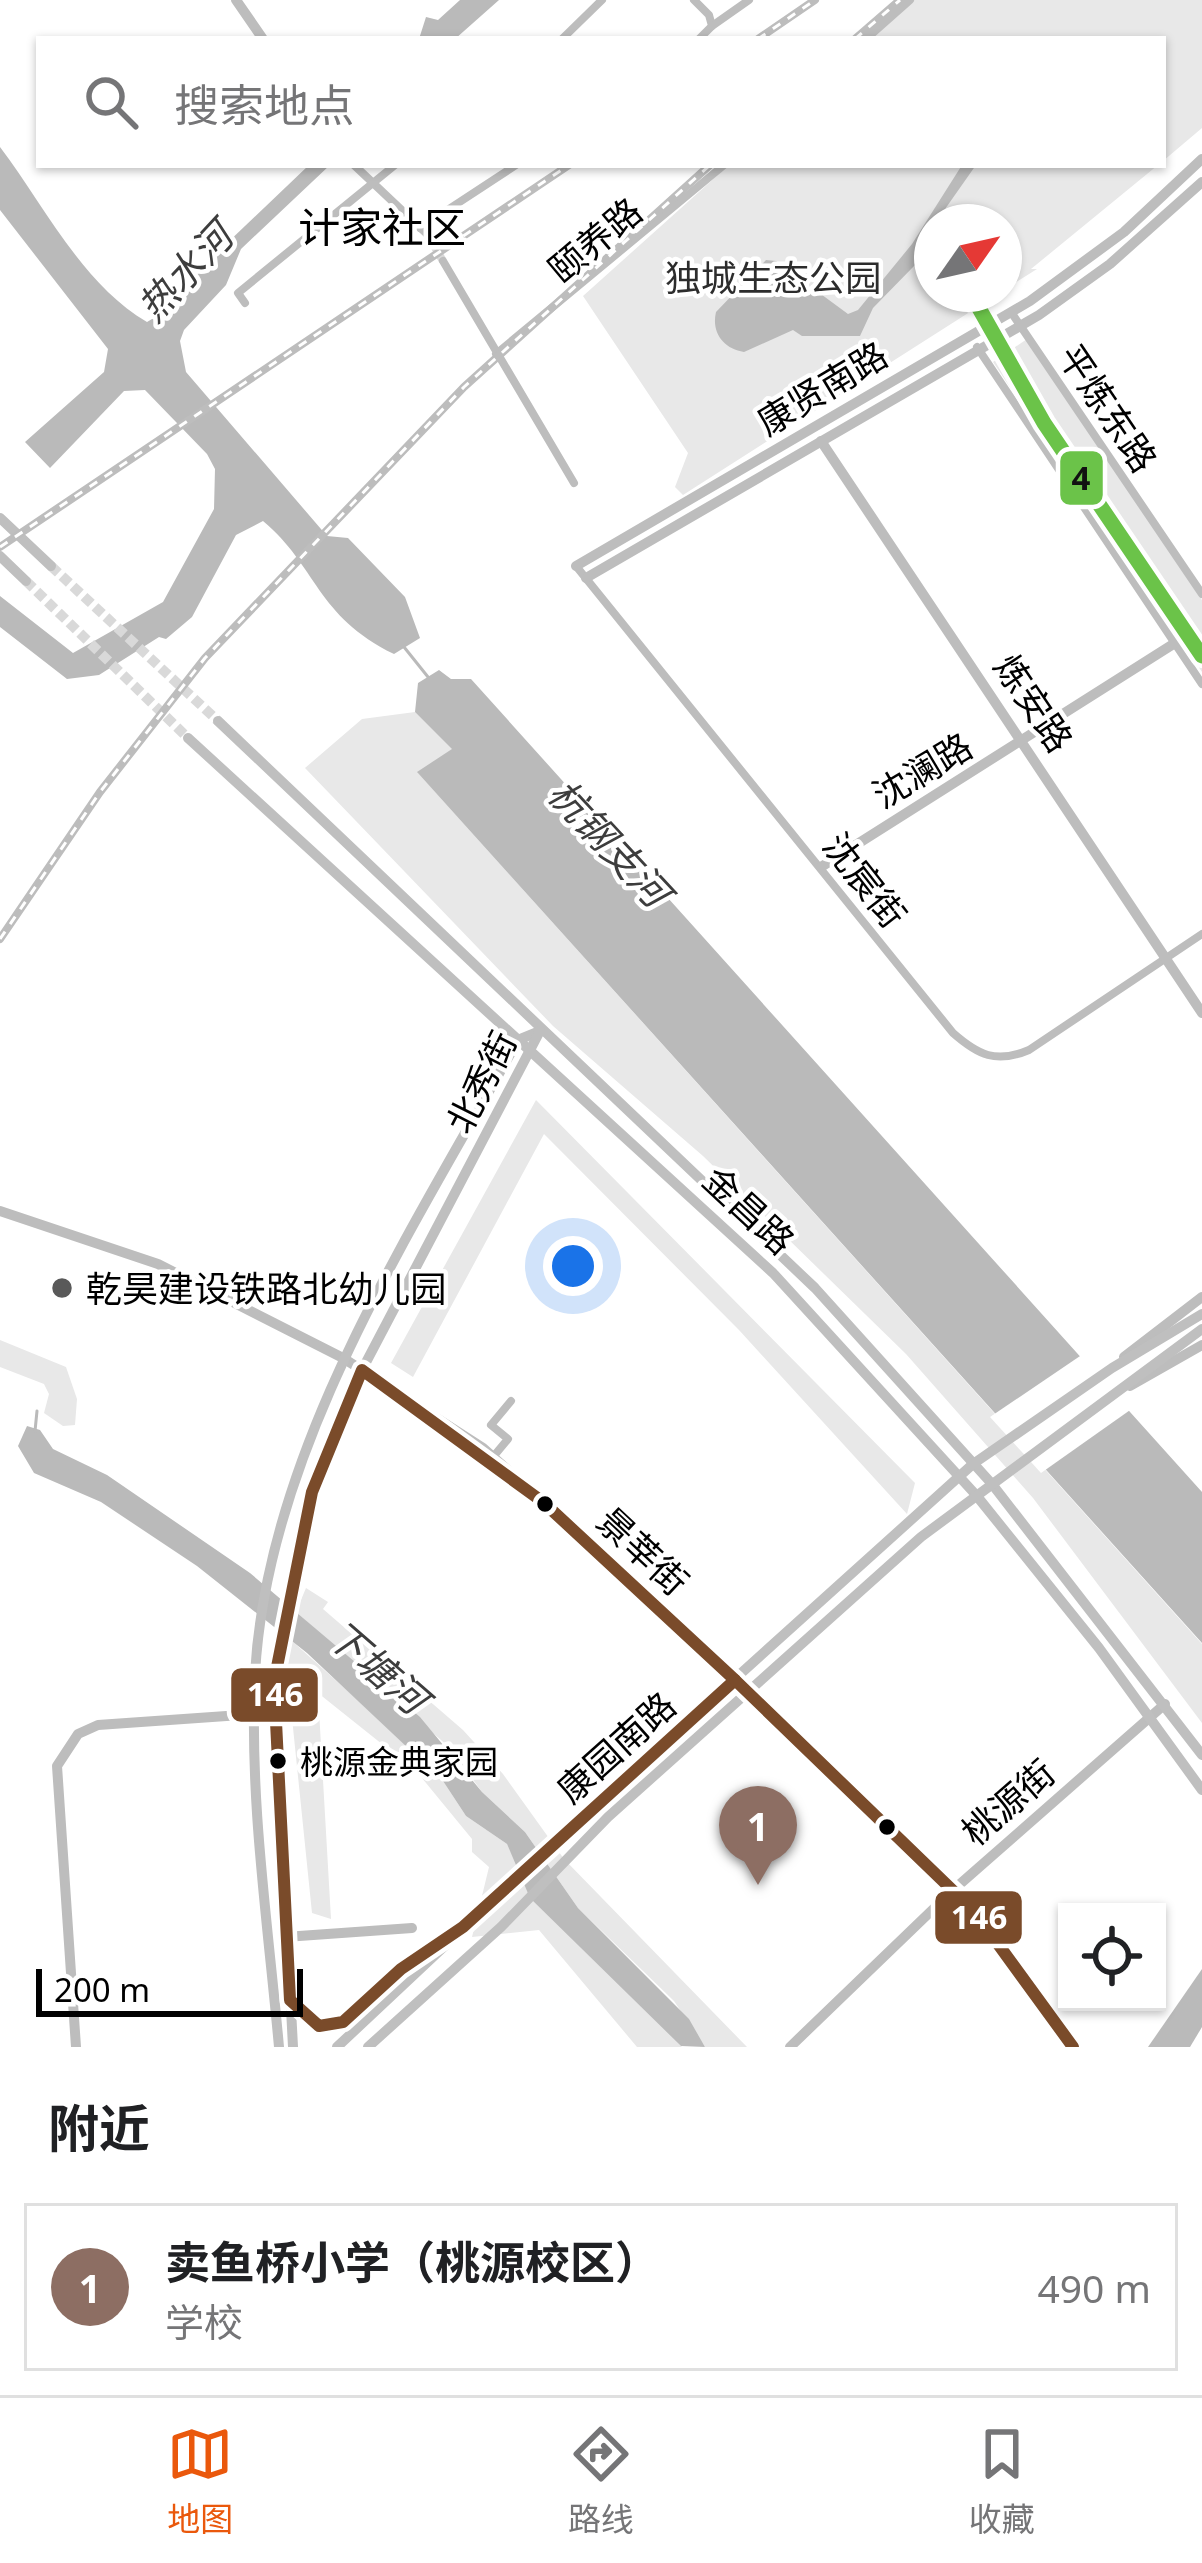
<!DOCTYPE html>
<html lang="zh">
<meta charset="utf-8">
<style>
:root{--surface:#fff;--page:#f2f2f2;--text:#202124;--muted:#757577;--line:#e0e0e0;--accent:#ea580c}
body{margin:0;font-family:"Noto Sans","Noto Sans SC",sans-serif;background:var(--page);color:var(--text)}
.controls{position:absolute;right:36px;bottom:36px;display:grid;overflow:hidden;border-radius:0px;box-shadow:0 3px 9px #0004}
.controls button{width:108px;height:108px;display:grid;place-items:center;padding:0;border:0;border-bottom:3px solid var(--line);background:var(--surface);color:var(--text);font:60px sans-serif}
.compass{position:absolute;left:914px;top:204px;width:108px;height:108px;border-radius:50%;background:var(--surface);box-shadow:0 3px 9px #0004;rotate:56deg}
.scale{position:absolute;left:36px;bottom:30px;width:267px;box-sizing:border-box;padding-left:12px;border:6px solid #000;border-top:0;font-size:33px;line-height:42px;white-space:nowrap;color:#000;-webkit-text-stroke:9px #fff;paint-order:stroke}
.you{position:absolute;left:573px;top:1266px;width:42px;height:42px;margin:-30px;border:9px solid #fff;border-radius:50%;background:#1a73e8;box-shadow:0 0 0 18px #1a73e833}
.badge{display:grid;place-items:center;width:78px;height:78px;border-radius:50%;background:var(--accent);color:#fff;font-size:39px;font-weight:700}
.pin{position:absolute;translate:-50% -99px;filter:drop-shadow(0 3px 6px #0008)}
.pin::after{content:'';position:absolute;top:63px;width:42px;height:36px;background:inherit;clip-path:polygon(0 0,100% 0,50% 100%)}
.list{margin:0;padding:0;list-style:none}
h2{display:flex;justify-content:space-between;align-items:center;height:156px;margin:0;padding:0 48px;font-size:51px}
h2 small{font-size:39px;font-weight:400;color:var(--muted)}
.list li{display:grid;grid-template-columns:78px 1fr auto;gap:36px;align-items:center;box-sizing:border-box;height:168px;margin:0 24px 24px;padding:0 24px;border:3px solid var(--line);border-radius:0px}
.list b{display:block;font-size:45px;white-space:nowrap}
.list p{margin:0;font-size:39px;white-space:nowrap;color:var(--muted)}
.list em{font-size:39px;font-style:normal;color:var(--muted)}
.icon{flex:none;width:66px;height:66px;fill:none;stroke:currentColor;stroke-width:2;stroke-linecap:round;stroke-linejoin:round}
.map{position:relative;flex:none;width:1202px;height:2047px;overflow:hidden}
.search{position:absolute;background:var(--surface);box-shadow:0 3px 9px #0004;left:36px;right:36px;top:36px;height:132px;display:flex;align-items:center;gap:30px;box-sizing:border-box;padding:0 42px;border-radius:0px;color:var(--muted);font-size:45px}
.sheet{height:348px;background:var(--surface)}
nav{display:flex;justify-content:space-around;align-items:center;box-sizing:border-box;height:168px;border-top:3px solid var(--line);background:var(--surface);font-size:33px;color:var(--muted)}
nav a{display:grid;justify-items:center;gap:6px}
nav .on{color:var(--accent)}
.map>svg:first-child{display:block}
.green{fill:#e8e8e8}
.water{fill:#bababa}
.pier{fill:#fff}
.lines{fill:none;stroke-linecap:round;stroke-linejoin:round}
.stream{stroke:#bababa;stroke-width:3}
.minor-tunnel{stroke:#d9d9d9;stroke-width:8;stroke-dasharray:8 4;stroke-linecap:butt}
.secondary-tunnel{stroke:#d9d9d9;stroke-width:10;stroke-dasharray:10 5;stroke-linecap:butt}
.minor{stroke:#bdbdbd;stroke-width:8}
.tertiary{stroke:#bdbdbd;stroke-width:10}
.secondary{stroke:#bfbfbf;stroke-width:10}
.rail-casing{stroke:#bdbdbd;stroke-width:8}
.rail{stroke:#fff;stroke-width:3;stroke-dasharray:9;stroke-linecap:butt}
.bus-1-casing{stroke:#fff;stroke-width:21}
.bus-1{stroke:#7a4b2a;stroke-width:12}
.metro-1-casing{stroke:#fff;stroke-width:24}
.metro-1{stroke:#6bc349;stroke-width:15}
.poi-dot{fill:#595959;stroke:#fff;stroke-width:4.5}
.bus-dot{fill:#000;stroke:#fff;stroke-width:4.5}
.labels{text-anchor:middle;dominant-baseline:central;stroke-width:9;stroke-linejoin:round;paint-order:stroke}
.bus-label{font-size:33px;fill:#000;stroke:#fff;text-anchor:start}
.street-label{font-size:36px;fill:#000;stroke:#fff}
.park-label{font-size:36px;fill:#2c2c2c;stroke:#fff}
.poi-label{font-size:36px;fill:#000;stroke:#fff;text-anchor:start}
.water-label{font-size:39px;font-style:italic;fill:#3d3d3d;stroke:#fff}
.quarter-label{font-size:42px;fill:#000;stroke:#fff}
.line-badge{stroke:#fff;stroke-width:4.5}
.badge-label{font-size:33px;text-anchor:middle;font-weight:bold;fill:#fff}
.pale-badge-label{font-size:33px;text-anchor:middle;font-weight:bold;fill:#111}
</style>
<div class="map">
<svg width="1202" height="2047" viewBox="0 0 1202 2047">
<rect width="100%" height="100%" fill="#fff"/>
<g class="green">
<path d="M912,0H1202V128L1163,161V39H869Z"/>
<path d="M729,165H1158L1031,269H1037L1004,290V222H932V294H998L683,495L675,487L688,453L583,296Z"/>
<path d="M1027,339L1202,600V672L993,362Z"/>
<path d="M415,712L453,749L418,773L1202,1644V1723L1033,1498L906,1354L703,1156L553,1026L305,768L362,719Z"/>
<path d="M536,1100L915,1483L907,1514L739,1330L544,1134L413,1377L391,1363Z"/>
<path d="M0,1340L66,1367L77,1399L75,1425L63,1426L44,1413L49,1394L44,1384L0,1367Z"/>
<path d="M306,1588L328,1602L323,1609L463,1730L503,1774L564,1859L747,2047H705L674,2001L578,1908L525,1832L482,1792L450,1748L296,1612Z"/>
<path d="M292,1641L412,1749L443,1781L466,1816L507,1844L522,1874L682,2047H637L539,1930L472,1937L489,1867L472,1852V1839L417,1772L318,1693L331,1919L312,1913L287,1669Z"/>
</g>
<g class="water">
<path d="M460,0H499L455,39H419L426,17L438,20Z"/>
<path d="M0,147C44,205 82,284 147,322L172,307L180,288L309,165H330L241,249L226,285L184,330L180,341L186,372L327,536L348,538L405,597L420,638L394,654C316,616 317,566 263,521L236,535L192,617L166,639L159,637L99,675L67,679L0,627V596L73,653L163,602L214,509L215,469L207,454L145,390L124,391L50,468L25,442L104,372L108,349L0,210Z"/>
<path d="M962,165H976L924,239L921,252L932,263V274L915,265L873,308L860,336H802L793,330L744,352C724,349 711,333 716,312L766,260L776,261L848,314L858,310L912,244Z"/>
<path d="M439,670L451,679H471L1202,1492V1643L417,772L452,749L415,712L418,683Z"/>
<path d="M27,1426L40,1430L53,1449L107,1475L250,1573L420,1717L482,1792L525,1832L578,1908L689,2019L705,2047L681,2046L530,1898L507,1844L466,1816L443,1781L307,1653L197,1566L101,1502L34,1473L18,1446Z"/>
<path d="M1202,1969V2027L1190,2047H1148Z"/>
</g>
<path class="pier" d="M1086,1352L1133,1408L1041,1473L990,1417Z"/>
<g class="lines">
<g class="stream">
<path d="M404,647L428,677"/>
<path d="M35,1431L37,1411"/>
</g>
<path class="minor-tunnel" d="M427,234L443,261"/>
<g class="secondary-tunnel">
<path d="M51,566L218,721"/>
<path d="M26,581L188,738"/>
</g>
<g class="minor">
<path d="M694,0L709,15L712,26L699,39"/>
<path d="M712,26L749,0"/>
<path d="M562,39L602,0"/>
<path d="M866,39L910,0"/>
<path d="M354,165L427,234"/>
<path d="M420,228L516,165"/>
<path d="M443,261L574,483"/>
<path d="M245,303L238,293L395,165"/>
<path d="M1011,312L1202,594"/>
<path d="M977,347L1202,684"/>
<path d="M496,354L724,165"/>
<path d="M576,566L953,1033C978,1055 996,1064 1029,1050L1202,934"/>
<path d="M493,1457L508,1439L491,1425L511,1401"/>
</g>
<g class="tertiary">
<path d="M236,0L263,39"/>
<path d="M821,441L1202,1013"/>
<path d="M576,566L1030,301L1124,232L1202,159"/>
<path d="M586,578L1039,315L1110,264L1202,182"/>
<path d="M821,867L1175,643"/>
<path d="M0,1211L158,1264L343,1358L483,1448L628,1577L977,1915L1073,2047"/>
<path d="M1124,1357L1202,1297"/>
<path d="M1130,1386L1202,1345"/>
<path d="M285,1937L412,1928"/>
<path d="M76,2047L57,1766L78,1734L98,1725L255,1714"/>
<path d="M790,2047L952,1891L1165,1704"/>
</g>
<g class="secondary">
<path d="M0,518L51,566"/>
<path d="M0,556L26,581"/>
<path d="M218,721L815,1288L992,1484L1202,1755"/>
<path d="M188,738L773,1273L976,1495L1099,1648L1202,1790"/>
<path d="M290,2000L319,2026L343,2022L448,1936"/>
<path d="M279,2047C268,1924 249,1798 255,1674C267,1451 411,1232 518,1040L540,1031"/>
<path d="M293,2047L274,1682L299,1539L312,1492L362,1370L540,1031"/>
<path d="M337,2047L595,1805L973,1464L1112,1368L1202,1314"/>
<path d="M368,2047L501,1927L608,1817L921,1537L1202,1329"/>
</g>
<defs>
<g id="rail">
<path d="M758,39L815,0"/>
<path d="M855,39L900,0"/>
<path d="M0,547L569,165"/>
<path d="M0,939L100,792L205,658L464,387L710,165"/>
</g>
</defs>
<use href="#rail" class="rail-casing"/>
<use href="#rail" class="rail"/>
<defs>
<g id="bus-1">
<path d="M362,1370L543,1502L735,1680L463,1927L401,1969L343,2022L319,2026L290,2000L274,1682L312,1492Z"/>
<path d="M735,1680L974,1911L1073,2047"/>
</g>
</defs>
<use href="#bus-1" class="bus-1-casing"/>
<use href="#bus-1" class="bus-1"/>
<defs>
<path id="metro-1" d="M971,294L1044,423L1202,656"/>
</defs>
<use href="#metro-1" class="metro-1-casing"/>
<use href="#metro-1" class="metro-1"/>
</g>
<circle class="poi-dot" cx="62" cy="1288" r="12"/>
<g class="bus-dot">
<circle cx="545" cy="1504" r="10"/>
<circle cx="278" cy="1761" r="10"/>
<circle cx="887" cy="1827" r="10"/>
</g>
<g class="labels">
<g class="bus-label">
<text x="300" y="1761">桃源金典家园</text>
</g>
<g class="street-label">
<text transform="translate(595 240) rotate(-40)">颐养路</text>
<text transform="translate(822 388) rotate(-31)">康贤南路</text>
<text transform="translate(1108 408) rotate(56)">平炼东路</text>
<text transform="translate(1034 703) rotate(56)">炼安路</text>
<text transform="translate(922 770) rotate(-31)">沈澜路</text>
<text transform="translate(865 880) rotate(52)">沈宸街</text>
<text transform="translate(481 1082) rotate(-63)">北秀街</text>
<text transform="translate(749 1210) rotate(43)">金昌路</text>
<text transform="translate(643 1551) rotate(43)">景莘街</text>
<text transform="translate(616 1747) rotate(-42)">康园南路</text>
<text transform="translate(1008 1802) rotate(-41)">桃源街</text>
</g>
<g class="park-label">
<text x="773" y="277">独城生态公园</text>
</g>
<g class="poi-label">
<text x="86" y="1288">乾昊建设铁路北幼儿园</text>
</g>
<g class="water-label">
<text transform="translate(184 271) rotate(-47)">热水河</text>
<text transform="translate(610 842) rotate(47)">杭钢支河</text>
<text transform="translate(378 1666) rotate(41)">下塘河</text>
</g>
<g class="quarter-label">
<text x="382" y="226">计家社区</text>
</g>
</g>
<g class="line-badge">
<rect x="1058" y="449" width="47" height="58" rx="12" fill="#6bc349"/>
<rect x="229" y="1666" width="91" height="58" rx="12" fill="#7a4b2a"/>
<rect x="933" y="1889" width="91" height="57" rx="12" fill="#7a4b2a"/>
</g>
<g class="badge-label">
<text x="275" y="1706">146</text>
<text x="979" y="1929">146</text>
</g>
<g class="pale-badge-label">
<text x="1081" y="490">4</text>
</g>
</svg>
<div class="controls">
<button><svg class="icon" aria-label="locate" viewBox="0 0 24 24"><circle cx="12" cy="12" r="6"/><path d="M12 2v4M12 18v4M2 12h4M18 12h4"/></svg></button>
</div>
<svg class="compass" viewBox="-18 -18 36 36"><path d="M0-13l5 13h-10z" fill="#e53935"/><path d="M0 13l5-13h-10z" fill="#757577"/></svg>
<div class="scale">200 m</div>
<div class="you"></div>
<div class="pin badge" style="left:758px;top:1885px;background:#8d6e63">1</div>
<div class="search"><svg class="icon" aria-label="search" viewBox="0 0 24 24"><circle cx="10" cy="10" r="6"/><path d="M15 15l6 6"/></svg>搜索地点</div>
</div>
<section class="sheet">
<h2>附近<small></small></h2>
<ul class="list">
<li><span class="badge" style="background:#8d6e63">1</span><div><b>卖鱼桥小学（桃源校区）</b><p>学校</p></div><em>490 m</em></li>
</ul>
</section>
<nav>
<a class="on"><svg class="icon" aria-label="map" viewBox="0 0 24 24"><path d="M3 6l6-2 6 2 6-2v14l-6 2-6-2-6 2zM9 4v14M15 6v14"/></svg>地图</a>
<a><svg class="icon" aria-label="directions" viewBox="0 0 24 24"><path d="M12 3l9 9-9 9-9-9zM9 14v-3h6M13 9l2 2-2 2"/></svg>路线</a>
<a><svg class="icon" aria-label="saved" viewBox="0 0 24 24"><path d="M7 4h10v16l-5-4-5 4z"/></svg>收藏</a>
</nav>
